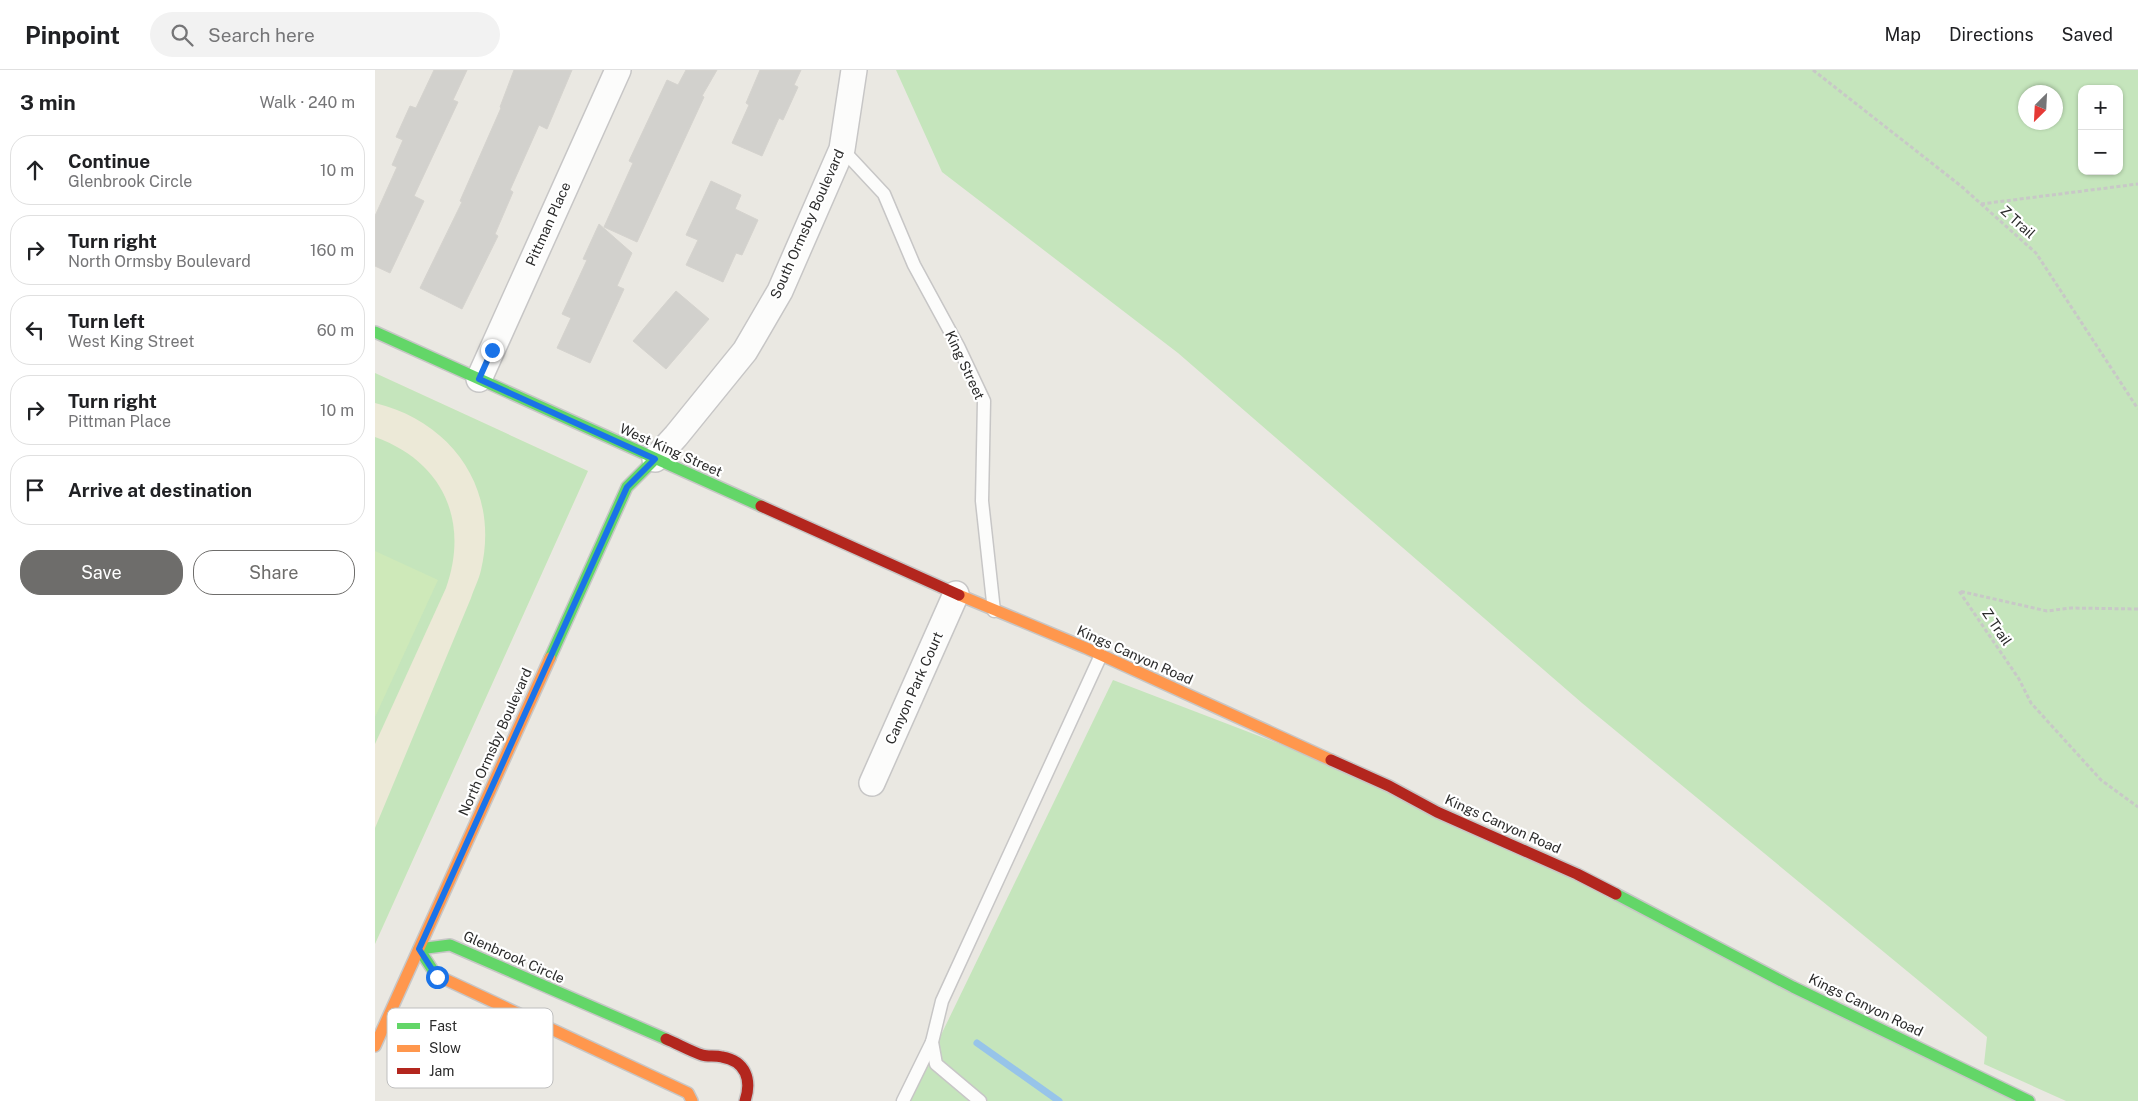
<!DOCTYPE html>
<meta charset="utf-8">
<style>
:root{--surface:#fff;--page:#f2f2f2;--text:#202124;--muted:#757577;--line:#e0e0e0;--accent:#6e6d6b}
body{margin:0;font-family:"Public Sans",sans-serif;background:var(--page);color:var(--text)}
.controls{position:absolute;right:15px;top:15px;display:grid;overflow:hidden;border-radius:10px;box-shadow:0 1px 4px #0004}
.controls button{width:45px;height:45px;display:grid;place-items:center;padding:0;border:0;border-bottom:1px solid var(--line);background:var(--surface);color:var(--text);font:25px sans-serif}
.compass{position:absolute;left:1643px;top:15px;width:45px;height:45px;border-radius:50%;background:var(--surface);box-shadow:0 1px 4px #0004;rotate:204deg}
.stop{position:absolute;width:15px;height:15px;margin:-11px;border:4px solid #1a73e8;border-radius:50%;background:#fff}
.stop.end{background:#1a73e8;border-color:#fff;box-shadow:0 1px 5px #0008}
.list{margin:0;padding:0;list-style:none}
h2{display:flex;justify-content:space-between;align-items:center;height:65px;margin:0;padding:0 20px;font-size:21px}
h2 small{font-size:16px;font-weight:400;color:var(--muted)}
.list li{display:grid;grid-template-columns:32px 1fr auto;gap:15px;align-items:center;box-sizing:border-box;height:70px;margin:0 10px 10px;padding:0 10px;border:1px solid var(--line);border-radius:20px}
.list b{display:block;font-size:19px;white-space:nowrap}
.list p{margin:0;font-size:16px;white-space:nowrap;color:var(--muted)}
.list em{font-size:16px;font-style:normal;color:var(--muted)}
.actions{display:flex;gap:10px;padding:15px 20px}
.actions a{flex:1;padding:11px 0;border:1px solid var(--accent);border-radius:20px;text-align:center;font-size:18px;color:var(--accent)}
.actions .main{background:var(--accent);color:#fff}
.icon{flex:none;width:28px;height:28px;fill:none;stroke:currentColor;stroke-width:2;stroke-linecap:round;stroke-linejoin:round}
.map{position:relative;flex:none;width:1763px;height:1031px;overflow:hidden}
header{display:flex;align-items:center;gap:30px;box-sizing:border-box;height:70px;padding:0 25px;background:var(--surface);border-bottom:1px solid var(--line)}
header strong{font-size:24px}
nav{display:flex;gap:28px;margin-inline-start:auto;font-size:18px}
.search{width:350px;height:45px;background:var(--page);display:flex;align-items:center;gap:12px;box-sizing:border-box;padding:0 18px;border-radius:28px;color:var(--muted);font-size:19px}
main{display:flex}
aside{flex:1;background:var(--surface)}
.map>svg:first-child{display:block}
.education{fill:#ece9d7}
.green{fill:#c5e5bc;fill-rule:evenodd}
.pitch{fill:#cee9b9}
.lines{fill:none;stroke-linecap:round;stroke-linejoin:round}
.stream{stroke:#97c4e9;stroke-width:7}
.building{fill:#d2d1cd;stroke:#d5d3ce}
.lane-casing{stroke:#c7c6c6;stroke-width:15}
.street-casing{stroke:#c7c6c6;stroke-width:28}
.fast-casing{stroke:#c7c6c6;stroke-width:14}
.slow-casing{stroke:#c7c6c6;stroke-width:14}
.jam-casing{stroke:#c7c6c6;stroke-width:14}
.path{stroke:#c8c8c7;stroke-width:3;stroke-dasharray:4 2.5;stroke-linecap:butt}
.lane{stroke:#fcfcfb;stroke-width:12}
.street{stroke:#fcfcfb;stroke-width:25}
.fast{stroke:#63d668;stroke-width:11}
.slow{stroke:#ff974d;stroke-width:11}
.jam{stroke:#b3261e;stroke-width:11}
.route{stroke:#1a73e8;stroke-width:6}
.labels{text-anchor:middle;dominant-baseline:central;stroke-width:4.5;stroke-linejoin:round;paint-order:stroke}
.street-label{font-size:14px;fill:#2b2b2b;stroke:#fff}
.key{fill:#fff;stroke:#bfbfbf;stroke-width:1}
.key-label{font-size:14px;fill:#2b2b2b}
</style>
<header>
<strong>Pinpoint</strong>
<div class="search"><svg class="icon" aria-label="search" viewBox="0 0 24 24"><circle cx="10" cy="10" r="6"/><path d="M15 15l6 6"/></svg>Search here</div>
<nav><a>Map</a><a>Directions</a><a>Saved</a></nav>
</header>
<main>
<aside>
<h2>3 min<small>Walk · 240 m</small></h2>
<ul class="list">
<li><svg class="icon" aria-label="ahead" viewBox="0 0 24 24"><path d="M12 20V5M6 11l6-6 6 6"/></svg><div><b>Continue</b><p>Glenbrook Circle</p></div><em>10 m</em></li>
<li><svg class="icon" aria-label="right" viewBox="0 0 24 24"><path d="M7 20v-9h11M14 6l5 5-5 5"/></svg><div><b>Turn right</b><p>North Ormsby Boulevard</p></div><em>160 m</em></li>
<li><svg class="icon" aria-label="left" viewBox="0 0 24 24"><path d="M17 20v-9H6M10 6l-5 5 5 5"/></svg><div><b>Turn left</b><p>West King Street</p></div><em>60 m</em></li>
<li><svg class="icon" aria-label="right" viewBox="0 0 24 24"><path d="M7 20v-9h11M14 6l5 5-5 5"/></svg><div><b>Turn right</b><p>Pittman Place</p></div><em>10 m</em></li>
<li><svg class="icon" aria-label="arrive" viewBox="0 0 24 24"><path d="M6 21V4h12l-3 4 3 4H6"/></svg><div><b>Arrive at destination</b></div></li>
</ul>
<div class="actions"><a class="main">Save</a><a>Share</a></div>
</aside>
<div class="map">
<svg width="1763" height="1031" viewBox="0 0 1763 1031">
<rect width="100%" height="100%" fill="#eae8e2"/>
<path class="education" d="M0,303L213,401L0,874Z"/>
<g class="green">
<path d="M521,0H1763V1031H1691L1609,994L1612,967L1207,633L803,283L567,102ZM1707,19H1744V101H1707ZM1680,22V52H1650V22Z"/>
<path d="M0,303L213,401L0,874V758L96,528C99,519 104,509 106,500C125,420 78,352 0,333Z"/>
<path d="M0,367C67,391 95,450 71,518L0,674Z"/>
<path d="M738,610L1014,716L1654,1031H534Z"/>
</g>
<path class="pitch" d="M0,481L63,510L0,647Z"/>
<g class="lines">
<path class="stream" d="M602,973L684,1031"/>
</g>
<g class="building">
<path d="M59,0H92L78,30L83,32L39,126L49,131L15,203L0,196V146L22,97L17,95L28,70L21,67L35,36L41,38Z"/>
<path d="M139,0H197L172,59L164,55L135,120L138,122L120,164L123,166L87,239L45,218L87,132L85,131L126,38L125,37Z"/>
<path d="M311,0H342L327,26L329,27L262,172L229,157L258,93L254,91L292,10L303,15Z"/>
<path d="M385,0H426L419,15L423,17L408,50L404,48L387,86L357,73L374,35L371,33Z"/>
<path d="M336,111L366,125L360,139L383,150L367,185L361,183L348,212L311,195L323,170L311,165Z"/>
<path d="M224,154L257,183L242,216L249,219L215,293L182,278L196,248L187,244L212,190L208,189Z"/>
<path d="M301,221L334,249L291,299L258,271Z"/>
</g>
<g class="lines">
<defs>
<g id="lane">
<path d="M467,79L509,124L539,195L583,276L609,331L607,431L619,541"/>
<path d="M528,1031L557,972"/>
<path d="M605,1031L561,994L557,972L567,931L726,585"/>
</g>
<g id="street">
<path d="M104,309L243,0"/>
<path d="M280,389L301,366L370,281L405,221L467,79L479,0"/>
<path d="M497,713L581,524"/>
</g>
<g id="fast">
<path d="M0,262L386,436"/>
<path d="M175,588L252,417L280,389"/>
<path d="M1241,824L1418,917L1654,1031"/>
<path d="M61,905L44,879L75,875L291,969"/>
</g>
<g id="slow">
<path d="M584,525L711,578L956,690"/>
<path d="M61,905L313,1023L317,1031"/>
<path d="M0,976L175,588"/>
</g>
<g id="jam">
<path d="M386,436L584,525"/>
<path d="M956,690L1014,716L1062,742L1202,804L1241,824"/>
<path d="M291,969C303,974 315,981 327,985C333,987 340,985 347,987C371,991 377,1010 370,1031"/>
</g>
</defs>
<use href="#lane" class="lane-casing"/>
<use href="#street" class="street-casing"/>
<use href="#fast" class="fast-casing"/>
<use href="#slow" class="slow-casing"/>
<use href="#jam" class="jam-casing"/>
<g class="path">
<path d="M1438,0L1586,116L1661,183L1763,339"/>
<path d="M1606,134L1763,114"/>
<path d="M1763,539L1696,538L1672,541L1584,521L1644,609L1656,633L1726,710L1763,737"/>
</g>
<use href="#lane" class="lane"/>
<use href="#street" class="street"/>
<use href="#fast" class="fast"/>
<use href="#slow" class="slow"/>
<use href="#jam" class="jam"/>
</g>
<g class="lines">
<path class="route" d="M62,907L44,879L252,417L280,389L104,309L117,280"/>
</g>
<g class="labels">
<g class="street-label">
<text transform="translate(1643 152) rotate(42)">Z Trail</text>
<text transform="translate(173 154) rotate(-66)">Pittman Place</text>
<text transform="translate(432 154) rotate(-66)">South Ormsby Boulevard</text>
<text transform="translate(590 295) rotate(65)">King Street</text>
<text transform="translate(296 380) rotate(24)">West King Street</text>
<text transform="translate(1622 557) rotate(56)">Z Trail</text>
<text transform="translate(760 585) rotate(24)">Kings Canyon Road</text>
<text transform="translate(539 618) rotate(-66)">Canyon Park Court</text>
<text transform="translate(120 672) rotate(-66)">North Ormsby Boulevard</text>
<text transform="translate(1128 754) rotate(24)">Kings Canyon Road</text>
<text transform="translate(139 887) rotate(24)">Glenbrook Circle</text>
<text transform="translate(1491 935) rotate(26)">Kings Canyon Road</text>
</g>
</g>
<rect x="12" y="938" width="166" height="80" rx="8" class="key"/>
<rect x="22" y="953" width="23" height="6" fill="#63d668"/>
<rect x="22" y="975" width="23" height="7" fill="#ff974d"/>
<rect x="22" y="998" width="23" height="6" fill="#b3261e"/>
<g class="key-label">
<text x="54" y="961">Fast</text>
<text x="54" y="983">Slow</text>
<text x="54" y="1006">Jam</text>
</g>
</svg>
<div class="controls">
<button>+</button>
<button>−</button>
</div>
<svg class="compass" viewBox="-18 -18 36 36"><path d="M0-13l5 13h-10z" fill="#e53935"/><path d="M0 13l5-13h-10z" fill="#757577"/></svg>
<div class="stop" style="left:62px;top:907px"></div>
<div class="stop end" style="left:117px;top:280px"></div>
</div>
</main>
